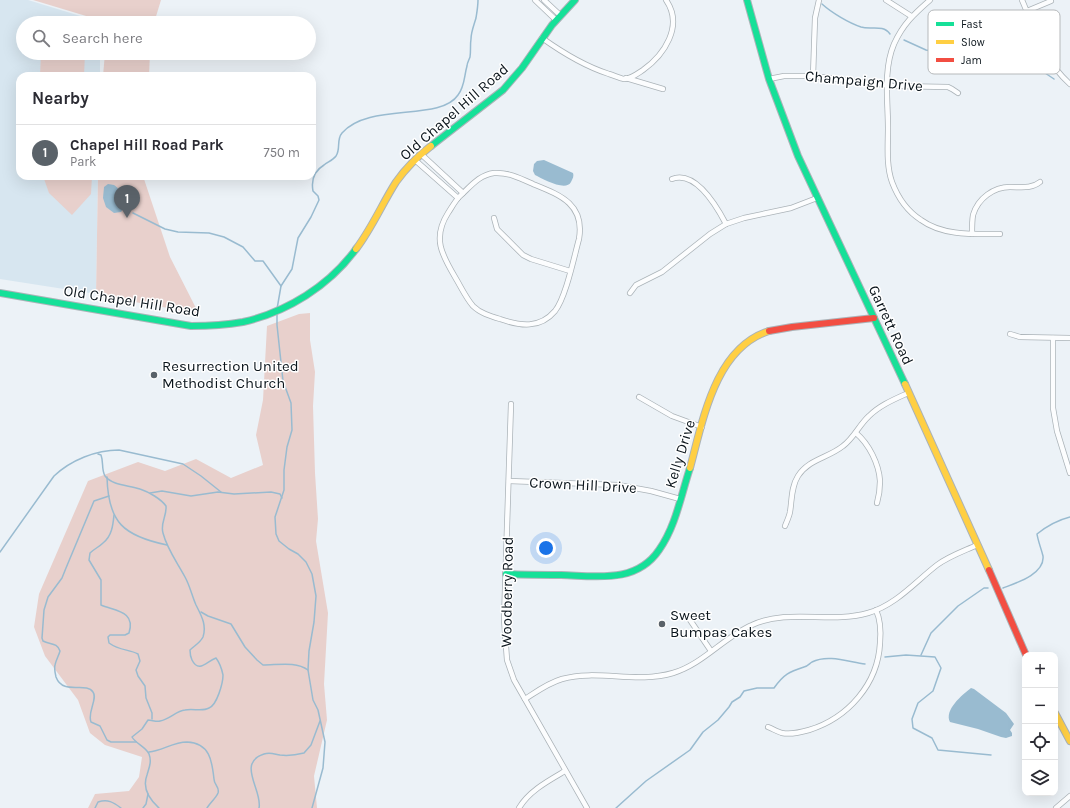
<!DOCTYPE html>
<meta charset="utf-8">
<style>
:root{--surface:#fff;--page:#f2f2f3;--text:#2b2b33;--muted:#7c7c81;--line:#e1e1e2;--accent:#5a6269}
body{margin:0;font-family:Karla,sans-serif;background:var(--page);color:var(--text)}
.controls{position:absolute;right:12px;bottom:12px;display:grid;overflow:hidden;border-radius:8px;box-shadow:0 4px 16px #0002}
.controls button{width:36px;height:36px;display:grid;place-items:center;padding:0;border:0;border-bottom:1px solid var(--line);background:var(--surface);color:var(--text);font:20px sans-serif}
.you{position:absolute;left:546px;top:548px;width:14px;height:14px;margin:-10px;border:3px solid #fff;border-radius:50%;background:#1a73e8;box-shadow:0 0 0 6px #1a73e833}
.badge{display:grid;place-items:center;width:26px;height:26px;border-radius:50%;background:var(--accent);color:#fff;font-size:13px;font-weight:700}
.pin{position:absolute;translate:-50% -33px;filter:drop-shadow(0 1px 2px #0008)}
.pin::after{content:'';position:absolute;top:21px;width:14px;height:12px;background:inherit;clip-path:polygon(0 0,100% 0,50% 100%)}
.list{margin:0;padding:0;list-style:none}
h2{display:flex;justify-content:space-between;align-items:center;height:52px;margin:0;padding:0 16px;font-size:17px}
h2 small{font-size:13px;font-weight:400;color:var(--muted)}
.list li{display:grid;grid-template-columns:26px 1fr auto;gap:12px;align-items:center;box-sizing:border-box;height:56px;padding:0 16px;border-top:1px solid var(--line)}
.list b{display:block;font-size:15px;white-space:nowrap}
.list p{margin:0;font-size:13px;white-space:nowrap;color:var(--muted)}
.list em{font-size:13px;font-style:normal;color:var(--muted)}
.icon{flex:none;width:22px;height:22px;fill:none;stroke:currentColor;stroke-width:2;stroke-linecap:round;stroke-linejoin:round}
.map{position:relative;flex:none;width:1070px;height:808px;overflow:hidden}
.search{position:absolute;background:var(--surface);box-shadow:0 4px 16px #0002;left:16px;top:16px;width:300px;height:44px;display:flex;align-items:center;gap:10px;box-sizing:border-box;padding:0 14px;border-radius:22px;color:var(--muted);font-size:15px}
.panel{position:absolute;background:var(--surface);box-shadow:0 4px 16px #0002;left:16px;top:72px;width:300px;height:108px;border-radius:12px}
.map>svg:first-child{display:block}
.built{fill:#d7e6f0}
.green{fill:#e8d0cc}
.water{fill:#99bbd0}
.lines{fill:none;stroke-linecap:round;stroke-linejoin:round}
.stream{stroke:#99bbd0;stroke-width:1.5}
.street-casing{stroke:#abb3b8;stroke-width:6}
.fast-casing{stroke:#abb3b8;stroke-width:8}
.slow-casing{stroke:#abb3b8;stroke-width:8}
.jam-casing{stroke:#abb3b8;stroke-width:8}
.street{stroke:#fcfdfe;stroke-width:4.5}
.fast{stroke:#16e098;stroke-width:6}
.slow{stroke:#ffcf43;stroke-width:6}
.jam{stroke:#f24e42;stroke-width:6}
.poi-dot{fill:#5a6269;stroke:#fff;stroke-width:1.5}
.labels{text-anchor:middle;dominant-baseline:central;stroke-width:3;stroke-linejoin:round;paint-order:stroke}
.street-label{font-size:15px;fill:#0b151c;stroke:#fff}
.poi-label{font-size:15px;fill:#0b151c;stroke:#fff;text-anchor:start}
.key{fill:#fff;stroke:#b6b9bb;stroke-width:1}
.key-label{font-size:11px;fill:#0b151c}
</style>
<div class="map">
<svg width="1070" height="808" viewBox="0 0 1070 808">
<rect width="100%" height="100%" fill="#ecf2f7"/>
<path class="built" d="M0,0H28L100,22L23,23V53H100V76H20V176H98L96,294L0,279Z"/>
<g class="green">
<path d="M33,0H161L154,23H106V22Z"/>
<path d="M41,53H85L84,76H40Z"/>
<path d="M105,53H150L149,76H103Z"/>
<path d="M43,176H92L91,194L72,215L49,193Z"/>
<path d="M98,176H145L144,179L170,257L199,314L178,313L179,310L96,295Z"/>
<path d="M310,313V340L315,372L313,406L315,473L318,519L316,541L328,613L324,684L327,720L314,776L317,808H88L95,794L129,791L139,777L142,757L105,745L90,733L78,700L45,656L34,627L39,594L88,481L138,462L165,471L196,459L231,478L263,465L256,435L263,400L267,326L299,314Z"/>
</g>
<g class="water">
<path d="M544,160L573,173C574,176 573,178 571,182C566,192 543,179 535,175L533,171L534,164L537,161Z"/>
<path d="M108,184L114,185C122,190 127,205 121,212L114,213L106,207L103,198L104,187Z"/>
<path d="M971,688L974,689L1006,713L1014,724L1010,730L1012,733V736L1006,738L1001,737L978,729L950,722C944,710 962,695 971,688Z"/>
</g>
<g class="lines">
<g class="stream">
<path d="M822,4C832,13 849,23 861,27C871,30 883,24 890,34"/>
<path d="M904,40L926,50L956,56H990L1013,61L1045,73L1054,79"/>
<path d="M133,213L165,229L178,232L209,233L224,237L243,247L255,261H263L281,286"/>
<path d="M277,309L281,286L292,269L298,238L311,217L319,200L318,196L313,191C311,180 314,171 324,165C328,162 333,160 336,156C341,149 336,140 342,133C369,102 440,122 458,95C465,86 464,76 467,66C467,63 469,60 470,57C471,51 470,45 471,39C471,32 474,25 476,18C477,12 478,6 478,0"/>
<path d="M277,313V325L283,381L291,403L292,430L287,447L284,470V490L275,517L276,534L279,541L289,549L298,554L306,562L312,574L316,596L314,622L309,651L308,670L313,700L318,710L325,742L323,768L312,808"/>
<path d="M98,454L101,455C104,463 101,469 105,476C113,486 129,485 140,489C149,492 161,499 166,506C167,516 160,523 163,533C167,549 177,562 185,577C190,586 192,596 196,605C201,615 207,625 203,637C200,643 194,646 190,650C190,654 190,656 192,660C199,674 207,661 216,658C219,662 222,670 223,675C223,683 217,705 209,708C202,712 193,708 185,710C176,711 170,719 160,721C156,722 152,720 148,720L142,729L132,737C136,744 146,747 149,754C152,762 149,768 147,775C142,788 150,800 159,808"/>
<path d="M107,477C108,523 124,536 167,545"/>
<path d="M150,493L162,491L191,496L218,492L234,494L271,492L280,494L282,498"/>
<path d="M109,496L94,501L66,568L62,578L48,597L44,610L42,638L43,641C50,645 57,642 60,651C59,655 56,660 55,665C54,669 55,673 56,677C63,696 86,681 93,692C98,699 87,712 91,722L100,726L107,740L111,742H136"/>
<path d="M114,515C113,525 112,536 103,543C99,547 94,549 90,553L89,560L101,580V605C115,611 136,611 129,633L125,635H110L108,637L109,643C120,651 129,649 138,654L140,661L136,670L138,676L145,686L146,698L152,713V719"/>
<path d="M0,552L54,476C71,460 96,450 119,450L183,464L201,476L221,492"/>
<path d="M1003,588C1016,583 1045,574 1043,556C1041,548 1038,541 1037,534C1047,526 1058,520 1070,517"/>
<path d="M201,612L208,616L231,624L245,647L257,660L263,665C278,665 296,661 308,670"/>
<path d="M921,655L931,633L958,606L984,588H988"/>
<path d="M885,657L906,655L935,657L941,668L933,691L918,703L912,719L913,728L932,738L938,750L991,755"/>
<path d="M149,752C162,751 173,742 187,742C210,743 212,761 214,779C214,785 220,787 218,793C216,798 210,803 207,808"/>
<path d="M95,808L98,802C108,799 113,802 121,808"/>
<path d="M143,808L146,804L148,794"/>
<path d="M259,808C263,791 236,763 264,754C270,752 274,754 280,755C288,756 296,755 304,753L311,745L320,721"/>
<path d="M616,808L646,781L690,750L703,732L718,720L729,707L732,702L740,697L744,691L757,688H774C784,674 789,672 804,667C808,666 809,664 812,662C828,654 849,662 865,664"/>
</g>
<defs>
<g id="street">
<path d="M535,0L556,20"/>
<path d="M544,0L560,15"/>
<path d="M886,0L911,16"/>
<path d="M930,0C914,14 903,24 894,44C883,70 888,101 888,128C888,146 886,165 892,182C898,198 907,211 921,220C943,236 974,234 1000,234"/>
<path d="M1022,0C1035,30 1044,61 1070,84"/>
<path d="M1027,11L1051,1"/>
<path d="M542,38C563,53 584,66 609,74C613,75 619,78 624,79C631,79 637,74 643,70C664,55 684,26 666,0"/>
<path d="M813,76L815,18L819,0"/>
<path d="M626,78L663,89"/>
<path d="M769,79L784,76H813L894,86L948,87L952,89L958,93"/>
<path d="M421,154L463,193"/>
<path d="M415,160L458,198"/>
<path d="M494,173C508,172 520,178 533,184C560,195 585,204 579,239C574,257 566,297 555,311C540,329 520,326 500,319C490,316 480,313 473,306C466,298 461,287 455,277C442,255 432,238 448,213C452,207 455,201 460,196C471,186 479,175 494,173Z"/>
<path d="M672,179C696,170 717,207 726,224"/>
<path d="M494,218L497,229L523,255L531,259L570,271"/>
<path d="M972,234C972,227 972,221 973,215C978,198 994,187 1010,187C1022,187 1031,189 1040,182"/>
<path d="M630,293L636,285L662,272L710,234L726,224L744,218L791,208L817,198"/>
<path d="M1010,334L1020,337L1070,338"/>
<path d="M1053,338V408L1057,431L1070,473"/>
<path d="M639,397L672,416L702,427"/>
<path d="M511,404L504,619L507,660L514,680L587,808"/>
<path d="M856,433C869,444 879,464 880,481C880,489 879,496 877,503"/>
<path d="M509,481L618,485L651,491L680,499"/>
<path d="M785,526C787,521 789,517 790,512C792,500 791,487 798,476C809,459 828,458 843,446C854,438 859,425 869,416C880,405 895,399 908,393"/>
<path d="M688,617L711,651"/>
<path d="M525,699C536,692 548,683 562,679C598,669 636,684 673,673C703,664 724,637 752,625C789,608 830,624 868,613C896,605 915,582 937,565C949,556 964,551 977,545"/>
<path d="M768,727C773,729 778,732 782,733C791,735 802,732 809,730C848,718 878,684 880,643C881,632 881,621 876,610"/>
<path d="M519,808C529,791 548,781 565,771"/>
<path d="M1056,808L1070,796"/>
</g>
<g id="fast">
<path d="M747,0L769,79L798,156L905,384"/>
<path d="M431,146L503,90L522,68L552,25L575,0"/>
<path d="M0,293L191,326C208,326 226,325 243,322C287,312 329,286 356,249"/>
<path d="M506,574C524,575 543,575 561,575C596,576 636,584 659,550C676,526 681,495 690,468"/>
</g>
<g id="slow">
<path d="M356,249C372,228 382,204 396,182C406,168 418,156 431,146"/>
<path d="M905,384L989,570"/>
<path d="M690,468C703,420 715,348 769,331"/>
<path d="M1055,713L1070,741"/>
</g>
<g id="jam">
<path d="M769,331L792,327L874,318"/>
<path d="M989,570L1026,655"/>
</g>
</defs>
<use href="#street" class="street-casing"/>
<use href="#fast" class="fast-casing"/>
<use href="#slow" class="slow-casing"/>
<use href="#jam" class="jam-casing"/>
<use href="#street" class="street"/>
<use href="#fast" class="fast"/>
<use href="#slow" class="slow"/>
<use href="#jam" class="jam"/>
</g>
<g class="poi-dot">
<circle cx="154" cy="375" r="4"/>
<circle cx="662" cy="624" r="4"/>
</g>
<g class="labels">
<g class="street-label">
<text transform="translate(864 81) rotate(5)">Champaign Drive</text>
<text transform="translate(454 112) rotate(-41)">Old Chapel Hill Road</text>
<text transform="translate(132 301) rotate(9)">Old Chapel Hill Road</text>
<text transform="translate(891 325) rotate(65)">Garrett Road</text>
<text transform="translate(680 454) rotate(-73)">Kelly Drive</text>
<text transform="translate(583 485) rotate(3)">Crown Hill Drive</text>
<text transform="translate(507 592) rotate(-89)">Woodberry Road</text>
</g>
<g class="poi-label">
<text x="162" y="366">Resurrection United<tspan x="162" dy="17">Methodist Church</tspan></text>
<text x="670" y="615">Sweet<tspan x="670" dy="17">Bumpas Cakes</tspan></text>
</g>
</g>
<rect x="928" y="10" width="132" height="64" rx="6" class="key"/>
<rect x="936" y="22" width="18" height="4" fill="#16e098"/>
<rect x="936" y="40" width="18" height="4" fill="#ffcf43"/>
<rect x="936" y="58" width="18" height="4" fill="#f24e42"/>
<g class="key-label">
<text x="961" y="28">Fast</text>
<text x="961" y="46">Slow</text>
<text x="961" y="64">Jam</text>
</g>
</svg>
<div class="controls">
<button>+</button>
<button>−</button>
<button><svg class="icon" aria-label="locate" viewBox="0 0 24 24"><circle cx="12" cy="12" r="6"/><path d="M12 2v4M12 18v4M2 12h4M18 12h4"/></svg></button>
<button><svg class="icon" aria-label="layers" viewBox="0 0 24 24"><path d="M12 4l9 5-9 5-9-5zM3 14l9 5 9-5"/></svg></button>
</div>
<div class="you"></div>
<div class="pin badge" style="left:127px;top:218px">1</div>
<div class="search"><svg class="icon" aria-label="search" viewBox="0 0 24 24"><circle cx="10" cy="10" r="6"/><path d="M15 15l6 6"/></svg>Search here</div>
<section class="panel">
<h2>Nearby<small></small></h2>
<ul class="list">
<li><span class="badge">1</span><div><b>Chapel Hill Road Park</b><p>Park</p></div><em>750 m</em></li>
</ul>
</section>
</div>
